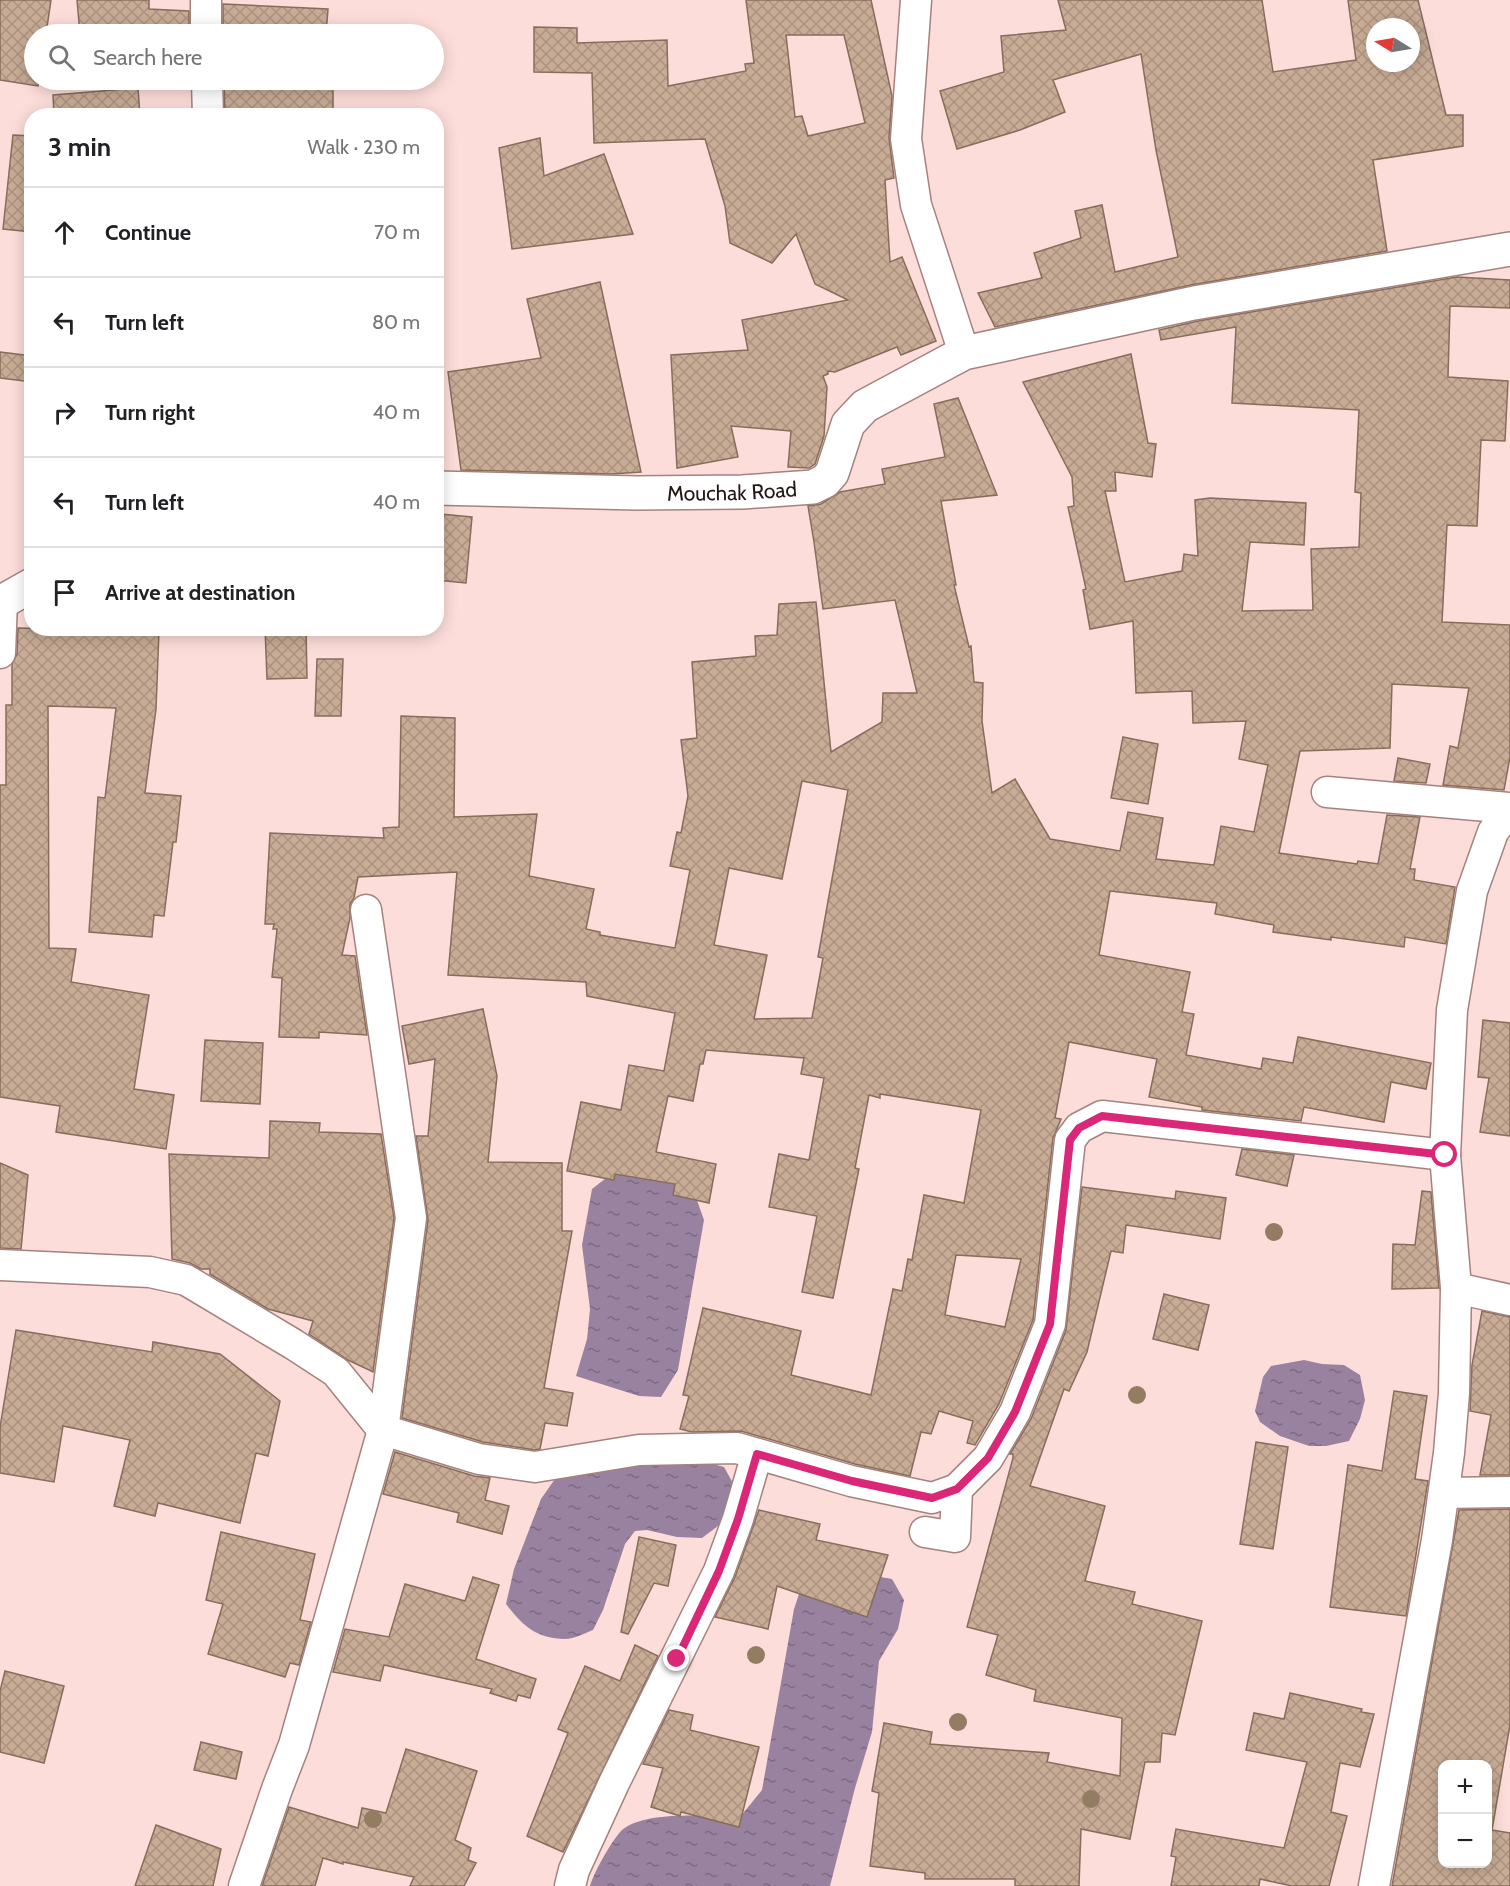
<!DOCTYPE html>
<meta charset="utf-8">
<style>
:root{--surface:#fff;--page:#f6f6f6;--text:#202124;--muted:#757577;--line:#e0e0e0}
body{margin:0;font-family:Cabin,sans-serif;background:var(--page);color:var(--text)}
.controls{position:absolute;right:18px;bottom:18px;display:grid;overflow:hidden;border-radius:12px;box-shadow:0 3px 15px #0003}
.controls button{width:54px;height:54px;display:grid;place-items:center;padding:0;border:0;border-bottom:2px solid var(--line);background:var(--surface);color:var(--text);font:30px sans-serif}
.compass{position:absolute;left:1366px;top:18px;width:54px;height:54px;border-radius:50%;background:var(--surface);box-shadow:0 3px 15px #0003;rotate:281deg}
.stop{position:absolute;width:18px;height:18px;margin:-14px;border:4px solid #db2777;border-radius:50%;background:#fff}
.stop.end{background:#db2777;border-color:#fff;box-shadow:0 2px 6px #0008}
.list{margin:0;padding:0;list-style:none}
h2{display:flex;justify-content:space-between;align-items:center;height:78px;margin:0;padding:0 24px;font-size:26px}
h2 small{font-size:20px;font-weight:400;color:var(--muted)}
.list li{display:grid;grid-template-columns:39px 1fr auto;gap:18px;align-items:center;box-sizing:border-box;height:90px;padding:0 24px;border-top:2px solid var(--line)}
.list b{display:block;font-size:22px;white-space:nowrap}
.list em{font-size:20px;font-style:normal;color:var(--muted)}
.icon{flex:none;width:33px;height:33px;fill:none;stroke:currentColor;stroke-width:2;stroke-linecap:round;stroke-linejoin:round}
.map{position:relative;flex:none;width:1510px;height:1886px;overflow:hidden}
.search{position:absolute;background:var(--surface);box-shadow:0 3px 15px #0003;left:24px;top:24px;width:420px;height:66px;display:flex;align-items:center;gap:15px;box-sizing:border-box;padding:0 21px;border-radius:33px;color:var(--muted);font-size:22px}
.panel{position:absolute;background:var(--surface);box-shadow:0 3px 15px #0003;left:24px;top:108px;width:420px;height:528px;border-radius:24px}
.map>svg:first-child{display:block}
.water{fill:url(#water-ripples)}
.building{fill:url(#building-cross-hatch);stroke:#876d5a;stroke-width:1.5;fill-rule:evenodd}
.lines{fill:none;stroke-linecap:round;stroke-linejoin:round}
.street-casing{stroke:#a5827e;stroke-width:33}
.secondary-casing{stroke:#a5827e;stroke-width:36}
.street{stroke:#fff;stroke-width:30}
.secondary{stroke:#fff;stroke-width:33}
.tree{fill:#937d62}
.route{stroke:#db2777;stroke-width:8}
.labels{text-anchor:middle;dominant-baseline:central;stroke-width:5;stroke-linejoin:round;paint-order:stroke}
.street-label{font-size:21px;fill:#231615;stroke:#fdddda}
</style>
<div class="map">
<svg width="1510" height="1886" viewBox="0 0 1510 1886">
<defs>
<pattern id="water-ripples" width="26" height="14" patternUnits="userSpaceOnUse" patternTransform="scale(1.5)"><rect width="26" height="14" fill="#9982a0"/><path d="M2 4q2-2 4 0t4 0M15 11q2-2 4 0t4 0" fill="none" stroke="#7c6981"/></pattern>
<pattern id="building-cross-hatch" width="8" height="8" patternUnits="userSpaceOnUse" patternTransform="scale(1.5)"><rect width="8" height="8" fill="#c8ac96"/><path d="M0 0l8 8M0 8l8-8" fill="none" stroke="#ac9380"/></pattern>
</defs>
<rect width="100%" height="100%" fill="#fdddda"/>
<g class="water">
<path d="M640,1169L694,1192L704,1220L678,1370L661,1397L639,1396L576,1376L587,1339L590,1309L582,1245L592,1189L614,1172Z"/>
<path d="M1304,1360L1322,1364L1344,1365L1360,1375L1365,1400L1360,1419L1349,1441L1326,1446H1309L1280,1436L1260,1422L1255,1411L1263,1377L1271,1366Z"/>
<path d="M702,1461L724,1467L734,1485L722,1523L702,1538L677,1537L647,1530L635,1531L625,1544L603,1610L593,1630C585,1633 574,1639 565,1639C536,1639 522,1625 506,1604L514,1569L541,1499L564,1466Z"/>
<path d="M859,1573L892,1579L904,1600L898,1629L879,1661L872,1732L855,1788L830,1886H590C594,1872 612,1840 622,1830C645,1810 710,1816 740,1817L762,1790L794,1609L802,1585Z"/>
</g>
<g class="building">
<path d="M0,0H51L46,34H34V80H39L38,86L0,80Z"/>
<path d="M77,0H149V9L189,11V34H80Z"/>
<path d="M746,0H871L892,96L889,138L894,178L885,180L890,262L902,257L936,341L901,355L897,347L835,372L828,371V374L823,376L827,387L824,436L815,464L809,468L788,467L791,431L731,426L738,457L677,468L671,355L748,350L742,320L848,300L815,284L796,234L772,263L730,243L725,206L705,139L594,143L592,73L534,72V27L577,28V43L667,40L668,86L746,71L745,64L754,63ZM786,35H844L865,123L808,136L802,116L795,117Z"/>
<path d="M1058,0H1262L1273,72L1356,60L1348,0H1418L1446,115H1463V146L1373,160L1387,251L1191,285L995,327L978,293L1042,278L1034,253L1081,238L1075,211L1102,205L1115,272L1178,257L1156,150L1141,54L1053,80L1065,112L1020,130L957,149L940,91L1004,72L1001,36L1066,30ZM1375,27H1411V63H1375Z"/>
<path d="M223,4L328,9L326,34H223Z"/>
<path d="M224,80H333V116H225Z"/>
<path d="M138,88L140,116H54L53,95Z"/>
<path d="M13,135L32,136V232L3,229Z"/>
<path d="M540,138L544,176L604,154L633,234L512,249L499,148Z"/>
<path d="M1457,277L1510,280V308L1450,306L1448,377L1508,381L1505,441L1481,440L1477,526L1447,525L1442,622L1510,625V757L1504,790L1443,785L1450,746L1458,748L1469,688L1392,684L1390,748L1300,751L1279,853L1357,864L1358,861L1378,864L1387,815L1420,817L1410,869H1415L1414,880L1455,887L1446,944L1405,937L1404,947L1331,937V940L1273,932L1274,925L1215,914L1217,903L1110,891L1099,955L1190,972L1182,1012L1194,1014L1186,1055L1261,1069L1263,1058L1293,1063L1298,1037L1431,1063L1426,1089L1391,1082L1384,1122L1304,1107L1301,1121L1202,1110V1107L1149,1097L1157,1059L1069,1042L1055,1118L1061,1119L1053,1138L1033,1320L999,1404L975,1445L967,1443L973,1421L939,1411L931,1434L921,1432L910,1476L855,1464L741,1431L692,1432L680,1429L689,1396L683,1395L703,1308L801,1331L791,1375L871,1395L893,1289L902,1291L908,1259L912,1260L924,1195L964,1203L981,1110L880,1094V1098L869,1095L855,1168L859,1169L833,1298L802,1292L817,1216L769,1207L779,1154L809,1160L824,1078L801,1074L804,1058L706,1050L703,1064H700L693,1101L668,1096L656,1152L716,1164L709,1203L673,1195L675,1184L615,1174L614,1180L567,1171L581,1102L621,1110L629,1065L664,1071L675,1013L587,996L586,982L448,975L457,872L358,877L354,898L350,904V918L342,955L355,956L367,1035L319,1032V1038L279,1037L282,978L272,977L277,929H273L274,924H265L270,833L384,838L383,828L399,827L401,716L455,718L454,817L537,814L529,876L594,889L586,929L600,932V935L675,948L690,870L670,866L677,832L681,833L688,796L681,740L697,738L692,662L756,656L755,636L777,635L779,604L816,602L831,752L882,722L883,693H917L895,600L823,609L814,542L808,506L821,504L840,492L885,484L882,469L945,457L934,404L958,398L997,495L941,501L956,585H954L969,647L971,646L974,682L983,683L982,721L992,793L1015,779L1050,839L1120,851L1128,812L1163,818L1156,859L1214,865L1221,826L1254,832L1268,765L1239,759L1246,721L1193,723L1192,691L1136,693L1133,621L1090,629L1083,590L1086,589L1068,507L1074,506L1072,477L1023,382L1131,354L1148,443L1156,444L1152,477L1115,472L1116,491H1105L1125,582L1182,571L1184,554L1198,556L1195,500L1210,498L1306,503L1304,545L1250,542L1242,611L1313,610L1311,549L1359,547L1361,493L1355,492L1359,410L1232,403L1236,327L1161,340L1159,330L1198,321ZM802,781L848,790L818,957L823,958L812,1018L754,1019L767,955L714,945L729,868L782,879ZM956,1255L1021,1259L1005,1327L945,1315Z"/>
<path d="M600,282L641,472L611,474L461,470L448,372L541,358L527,299Z"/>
<path d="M0,352L32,356V382L0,378Z"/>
<path d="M440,514L472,517L466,583L436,580Z"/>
<path d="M18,628L159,631L156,709L145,793L181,796L176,842H173L164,916L154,915L152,937L89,932L98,797L105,798L116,708L48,706L49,948L76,949L71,982L149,995L134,1089L174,1095L166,1149L56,1132L60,1106L0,1097V785H6V705H12V664L17,654Z"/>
<path d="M265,628H306L307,678L267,679Z"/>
<path d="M317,659H343L341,716H315Z"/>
<path d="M1123,737L1158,744L1148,804L1111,798Z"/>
<path d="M1398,758L1430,764L1426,783L1394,781Z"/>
<path d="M483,1009L497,1076L488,1162L562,1163V1231H572L544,1388L573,1393L567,1426L545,1423L540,1449L535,1450L483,1442L402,1418L428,1220L416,1136H428L435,1059L409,1064L402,1026Z"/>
<path d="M1483,1020L1510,1023V1136L1480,1132L1489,1078L1478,1077Z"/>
<path d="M205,1040L263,1043L260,1104L201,1101Z"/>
<path d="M270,1121L320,1123L319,1132L381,1134L394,1218L373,1372L348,1360L309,1334L313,1321L268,1309L210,1274V1269H201L190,1263L172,1259L169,1154L269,1158Z"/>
<path d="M1242,1149L1294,1155L1287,1186L1236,1175Z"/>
<path d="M0,1163L28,1175L21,1249L0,1248Z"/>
<path d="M1082,1187L1175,1199L1176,1191L1226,1198L1220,1239L1126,1225L1123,1253L1111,1251L1087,1352L1069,1391L1064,1389L1030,1486L1105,1506L1085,1581L1135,1592L1132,1604L1202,1621L1175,1735L1162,1733L1160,1762H1145L1130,1839L1081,1829L1079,1886H1015V1879H925V1873L870,1866L879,1793L872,1791L884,1723L932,1732L930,1744L1049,1753L1047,1762L1120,1776L1122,1718L1034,1701L1036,1690L986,1675L998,1635L967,1627L1013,1458V1454H1010L1031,1419L1066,1330Z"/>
<path d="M1422,1191L1431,1192L1439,1288L1392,1289L1393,1244L1415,1245Z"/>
<path d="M1164,1294L1209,1305L1198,1350L1153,1339Z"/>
<path d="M1482,1311L1510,1317V1475H1480L1491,1415L1470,1411L1472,1365Z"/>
<path d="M16,1330L152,1352L153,1342L220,1354L280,1401L268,1456L256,1453L240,1523L158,1503L155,1516L114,1506L130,1440L63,1426L54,1482L0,1473V1427Z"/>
<path d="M1394,1391L1427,1396L1415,1479L1428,1481L1406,1616L1330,1607L1348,1465L1382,1471Z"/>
<path d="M1256,1442L1288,1447L1273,1549L1240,1544Z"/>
<path d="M395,1452L474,1476L490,1478L485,1500L509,1506L502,1534L457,1522L459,1513L383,1494Z"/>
<path d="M1510,1509V1725L1492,1830L1510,1833V1886H1392L1459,1510ZM1443,1764H1488V1863H1443Z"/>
<path d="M759,1510L820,1524L816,1540L888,1555L867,1617L777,1586L768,1629L715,1617L735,1577Z"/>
<path d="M221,1532L315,1554L300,1620L311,1622L299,1665L290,1663L285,1677L208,1654L223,1604L206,1600Z"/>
<path d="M639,1537L676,1545L668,1586L654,1583L628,1634L621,1632Z"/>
<path d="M473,1577L499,1585L476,1659L536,1679L530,1698L518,1695L516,1701L490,1693L492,1689L384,1665L380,1681L333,1672L345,1629L389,1637L405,1584L465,1601Z"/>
<path d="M635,1645L658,1656L563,1852L527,1836L568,1733L558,1729L585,1666L620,1681Z"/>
<path d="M5,1671L64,1686L44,1763L0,1752V1691Z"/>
<path d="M1290,1693L1362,1709L1361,1712L1374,1714L1360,1767L1340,1763L1331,1812L1347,1816L1329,1886H1292L1260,1879L1259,1886H1171L1176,1857L1171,1856L1176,1829L1284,1848L1307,1762L1246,1750L1254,1713L1284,1719Z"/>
<path d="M669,1710L693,1715L690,1730L759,1747L739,1827L681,1812L680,1816L651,1807L663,1768L643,1764Z"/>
<path d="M201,1742L242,1752L236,1779L194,1770Z"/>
<path d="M406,1749L477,1771L455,1840L471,1848L468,1860L476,1863L464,1886H410L414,1877L343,1862V1864L323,1858L315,1886H262L289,1807L358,1828L362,1808L386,1813Z"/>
<path d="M156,1825L221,1849L213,1886H135Z"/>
</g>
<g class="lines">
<defs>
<g id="street">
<path d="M206,0V34"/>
<path d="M916,0L906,139L916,205L964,353"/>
<path d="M207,80L208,116"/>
<path d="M0,653L2,602"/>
<path d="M1327,792L1510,808"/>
<path d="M1510,809L1493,832L1472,891L1452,1010L1445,1155L1456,1288L1510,1300"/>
<path d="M0,1265L150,1272L186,1280L293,1344L336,1372L383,1430L479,1459L535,1467L639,1450L737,1448L851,1481L932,1498L957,1489L988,1458L1015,1412L1050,1324L1070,1140L1079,1128L1102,1116L1445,1155"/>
<path d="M1444,1493L1510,1492"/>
<path d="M925,1532L955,1537L957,1489"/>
<path d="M244,1886L277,1789L294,1745L383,1430L411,1218L366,910"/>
<path d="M570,1886L574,1870L614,1783L719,1571L738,1519L757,1454"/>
<path d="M1374,1886L1437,1540L1449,1453L1454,1393L1456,1288"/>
</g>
<g id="secondary">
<path id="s1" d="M436,488L636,493L742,492L813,487L825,481L832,473L848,424L865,406L964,353L1194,303L1510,249"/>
<path d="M0,603L32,585"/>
</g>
</defs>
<use href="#street" class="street-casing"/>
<use href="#secondary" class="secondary-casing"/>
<use href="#street" class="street"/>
<use href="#secondary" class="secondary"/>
</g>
<g class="tree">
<circle cx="1274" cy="1232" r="9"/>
<circle cx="1137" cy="1395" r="9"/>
<circle cx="756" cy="1655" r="9"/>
<circle cx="958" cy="1722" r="9"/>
<circle cx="1091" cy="1799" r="9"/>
<circle cx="373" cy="1819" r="9"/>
</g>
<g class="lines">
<path class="route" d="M677,1659L719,1571L738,1519L757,1454L852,1481L932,1498L957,1489L988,1458L1015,1412L1050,1324L1070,1140L1079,1128L1102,1116L1445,1155"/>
</g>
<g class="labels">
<g class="street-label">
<text stroke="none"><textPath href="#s1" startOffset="296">Mouchak Road</textPath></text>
</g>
</g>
</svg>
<div class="controls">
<button>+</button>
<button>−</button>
</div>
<svg class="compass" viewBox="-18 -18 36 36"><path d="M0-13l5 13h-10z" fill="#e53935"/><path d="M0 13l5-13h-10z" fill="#757577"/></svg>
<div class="stop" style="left:1445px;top:1155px"></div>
<div class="stop end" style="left:677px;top:1659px"></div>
<div class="search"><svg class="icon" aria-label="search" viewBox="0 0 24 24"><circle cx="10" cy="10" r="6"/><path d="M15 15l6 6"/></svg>Search here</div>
<section class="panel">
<h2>3 min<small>Walk · 230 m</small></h2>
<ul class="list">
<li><svg class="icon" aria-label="ahead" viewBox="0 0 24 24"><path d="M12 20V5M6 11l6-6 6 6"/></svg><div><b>Continue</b></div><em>70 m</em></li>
<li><svg class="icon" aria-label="left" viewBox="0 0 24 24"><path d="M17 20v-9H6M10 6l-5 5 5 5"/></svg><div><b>Turn left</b></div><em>80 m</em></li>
<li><svg class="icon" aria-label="right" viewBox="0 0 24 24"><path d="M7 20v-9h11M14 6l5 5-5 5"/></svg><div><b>Turn right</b></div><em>40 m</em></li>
<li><svg class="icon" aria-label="left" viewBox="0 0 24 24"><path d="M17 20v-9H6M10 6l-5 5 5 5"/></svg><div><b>Turn left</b></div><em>40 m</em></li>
<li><svg class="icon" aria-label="arrive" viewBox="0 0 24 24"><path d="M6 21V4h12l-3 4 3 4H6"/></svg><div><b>Arrive at destination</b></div></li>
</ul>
</section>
</div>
